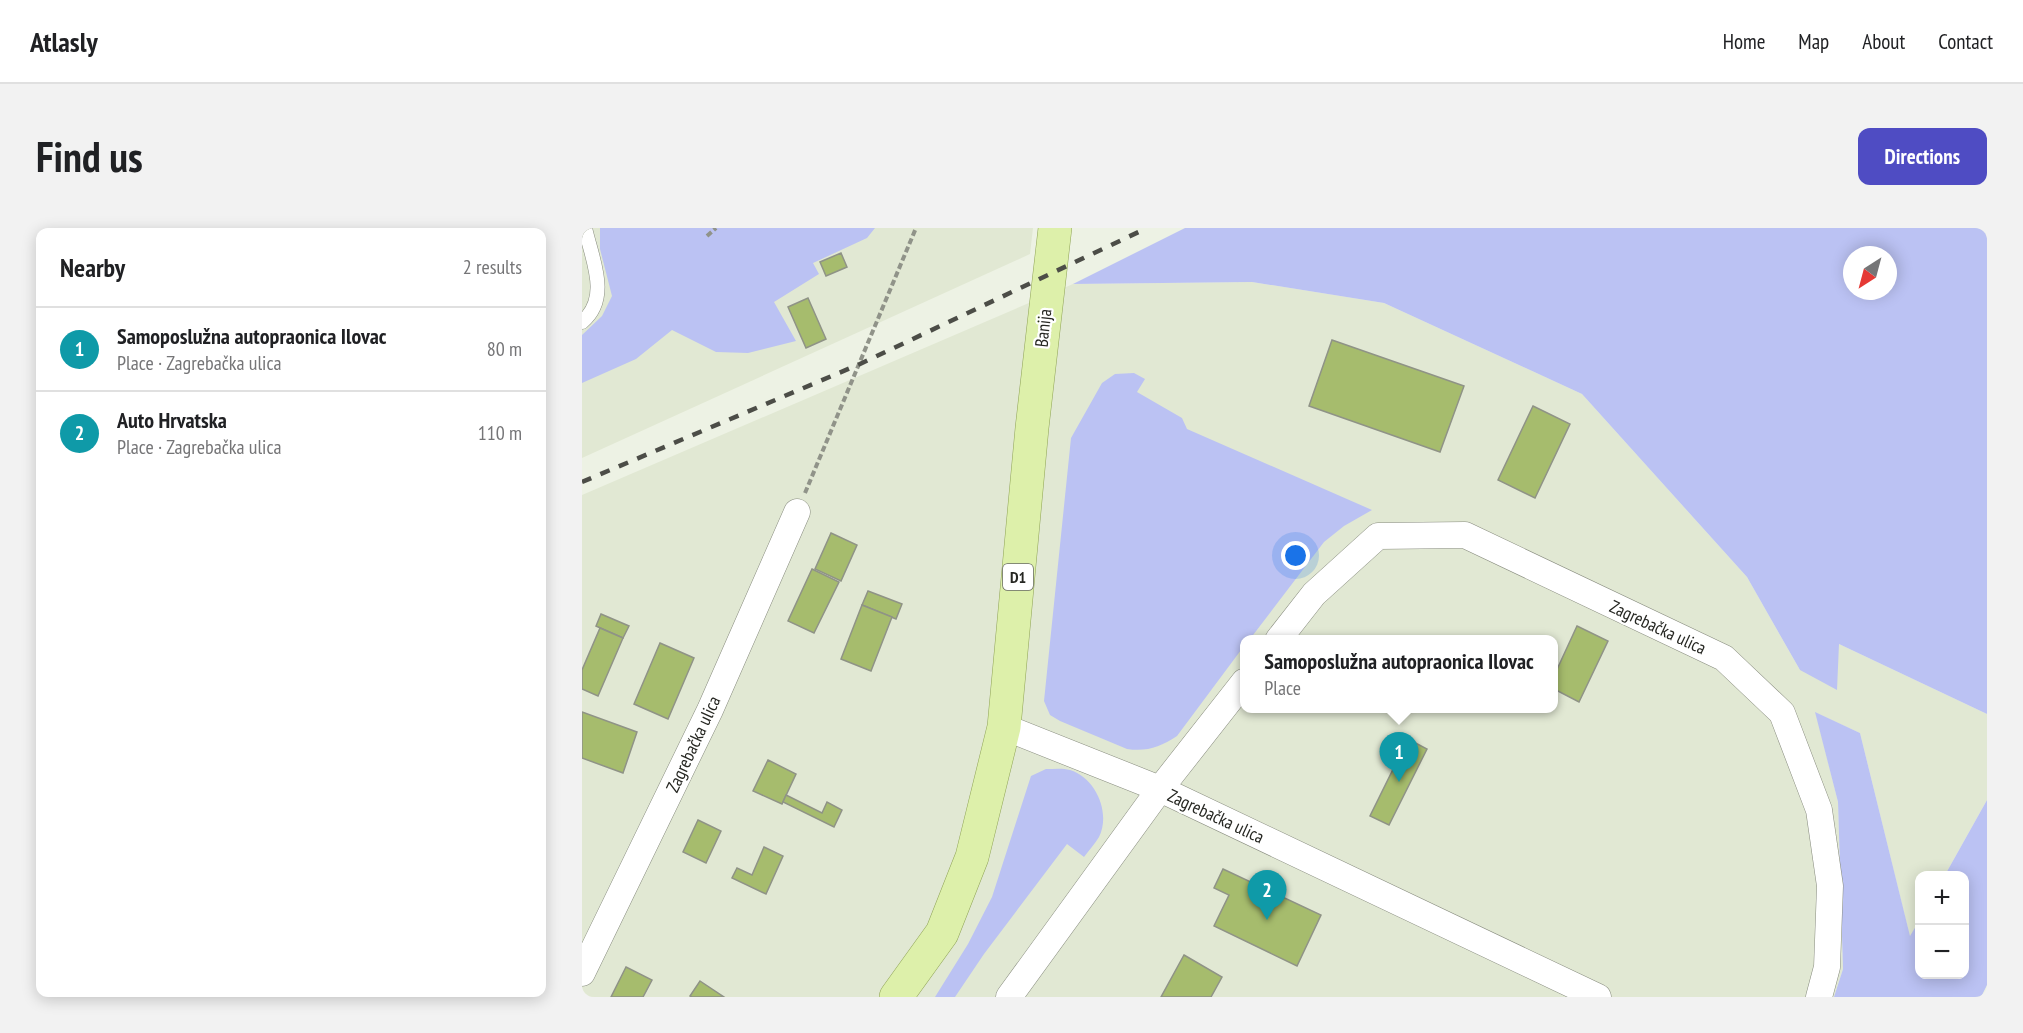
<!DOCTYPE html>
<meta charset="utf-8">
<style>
:root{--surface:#fff;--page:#f2f2f2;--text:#202124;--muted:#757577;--line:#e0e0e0;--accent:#4f4cc3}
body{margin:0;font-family:"PT Sans Narrow",sans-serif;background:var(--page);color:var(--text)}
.controls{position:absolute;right:18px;bottom:18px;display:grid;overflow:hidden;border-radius:12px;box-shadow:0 3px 15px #0003}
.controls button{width:54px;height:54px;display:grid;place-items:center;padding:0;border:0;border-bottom:2px solid var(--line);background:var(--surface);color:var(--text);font:30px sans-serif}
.compass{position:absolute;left:1261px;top:18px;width:54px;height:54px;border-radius:50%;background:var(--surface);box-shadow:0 3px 15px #0003;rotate:216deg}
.you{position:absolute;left:714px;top:328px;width:21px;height:21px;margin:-15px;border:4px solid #fff;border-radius:50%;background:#1a73e8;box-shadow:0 0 0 9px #1a73e833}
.badge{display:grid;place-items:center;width:39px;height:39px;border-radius:50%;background:var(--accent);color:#fff;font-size:20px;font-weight:700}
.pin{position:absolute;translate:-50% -50px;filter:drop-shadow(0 2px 3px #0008)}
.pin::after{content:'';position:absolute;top:32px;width:21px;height:18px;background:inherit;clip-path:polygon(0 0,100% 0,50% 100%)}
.popup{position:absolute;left:658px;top:407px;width:318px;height:78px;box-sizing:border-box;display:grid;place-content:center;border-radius:12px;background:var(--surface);filter:drop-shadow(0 2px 4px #0005);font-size:20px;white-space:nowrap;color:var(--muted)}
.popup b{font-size:22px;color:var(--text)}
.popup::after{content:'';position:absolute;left:50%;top:100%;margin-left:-12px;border:12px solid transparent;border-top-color:var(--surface)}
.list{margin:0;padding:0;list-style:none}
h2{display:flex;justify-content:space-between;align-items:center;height:78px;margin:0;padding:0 24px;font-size:26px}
h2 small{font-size:20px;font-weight:400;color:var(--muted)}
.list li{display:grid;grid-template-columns:39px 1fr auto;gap:18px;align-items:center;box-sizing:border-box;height:84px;padding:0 24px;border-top:2px solid var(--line)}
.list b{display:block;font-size:22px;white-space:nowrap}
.list p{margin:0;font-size:20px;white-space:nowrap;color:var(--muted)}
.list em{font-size:20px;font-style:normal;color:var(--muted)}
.map{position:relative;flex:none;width:1405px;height:769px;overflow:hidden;border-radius:12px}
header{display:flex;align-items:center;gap:36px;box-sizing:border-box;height:84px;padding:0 30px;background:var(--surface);border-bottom:2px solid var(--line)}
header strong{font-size:28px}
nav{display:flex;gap:33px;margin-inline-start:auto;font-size:21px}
.intro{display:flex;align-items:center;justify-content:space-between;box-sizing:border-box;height:144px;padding:0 36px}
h1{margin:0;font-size:42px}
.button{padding:15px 27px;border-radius:12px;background:var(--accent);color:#fff;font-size:21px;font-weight:700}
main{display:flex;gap:36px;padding:0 36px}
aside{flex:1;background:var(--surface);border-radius:12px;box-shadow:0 3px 15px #0003}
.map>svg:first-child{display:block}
.built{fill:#e1e8d3;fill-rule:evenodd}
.green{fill:#bbc2f3;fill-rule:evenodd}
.building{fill:#a6bc6d;stroke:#8f9386;stroke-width:1.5}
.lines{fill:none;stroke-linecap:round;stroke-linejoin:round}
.service-casing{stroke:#888c7f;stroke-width:15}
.minor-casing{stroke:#888c7f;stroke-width:27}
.primary-casing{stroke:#8fa356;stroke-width:34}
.path{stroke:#909389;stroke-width:4;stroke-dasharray:6 3;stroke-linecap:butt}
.service{stroke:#fff;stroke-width:14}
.minor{stroke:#fff;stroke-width:26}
.primary{stroke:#ddf0aa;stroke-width:33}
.rail{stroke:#4c4d47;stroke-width:4.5;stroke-dasharray:10 10;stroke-linecap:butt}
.labels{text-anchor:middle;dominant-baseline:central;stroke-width:4.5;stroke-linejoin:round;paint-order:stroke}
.shield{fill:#fff;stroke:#676864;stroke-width:1.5}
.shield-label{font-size:16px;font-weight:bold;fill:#262722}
.street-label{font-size:18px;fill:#262722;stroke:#fff}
</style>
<header>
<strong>Atlasly</strong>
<nav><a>Home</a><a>Map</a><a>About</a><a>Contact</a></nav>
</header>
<div class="intro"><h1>Find us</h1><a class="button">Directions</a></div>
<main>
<aside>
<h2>Nearby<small>2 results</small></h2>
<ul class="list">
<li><span class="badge" style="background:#0f9aa8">1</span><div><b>Samoposlužna autopraonica Ilovac</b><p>Place · Zagrebačka ulica</p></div><em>80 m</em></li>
<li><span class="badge" style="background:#0f9aa8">2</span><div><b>Auto Hrvatska</b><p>Place · Zagrebačka ulica</p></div><em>110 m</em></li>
</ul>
</aside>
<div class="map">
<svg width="1405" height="769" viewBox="0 0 1405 769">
<rect width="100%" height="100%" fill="#edf2e4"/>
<g class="built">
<path d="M0,0H451L448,26L0,230Z"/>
<path d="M670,54L802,75L1000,166L1165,349L1218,442L1257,416L1405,486V572L1363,647L1338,648L1337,693L1328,709L1278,505L1234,485L1256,574L1261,741L1252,769H0V267L491,56ZM662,412H972V480H662Z"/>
</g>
<g class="green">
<path d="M18,0H293L285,10L231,35L237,46L192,74L214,113L166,125L134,124L90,102L54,131L0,155V107L20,88L30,68L18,21Z"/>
<path d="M603,0H1405V486L1257,416L1255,462L1218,442L1165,349L1000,166L802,75L670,54L491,56ZM1270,27H1306V63H1270Z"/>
<path d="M552,145L563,151L555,164L600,190L605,201L790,282L762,298L742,314L668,411L662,412V418L595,508C578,519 565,524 545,521L478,493L468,487L462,473L489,210L520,155L533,146Z"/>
<path d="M1233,484L1278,505L1328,708L1337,693L1338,746H1382V648L1363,647L1405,572V757L1399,769H1252L1261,741L1256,574Z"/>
<path d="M464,541C472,541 481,540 488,542C514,550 529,585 517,609C513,616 507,622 502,629L485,616L402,726L373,769H353L386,716L410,669L449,548Z"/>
</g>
<g class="building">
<path d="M259,25L265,39L244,48L238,34Z"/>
<path d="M226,70L244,111L224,120L206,79Z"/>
<path d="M750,112L882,158L858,224L727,178Z"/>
<path d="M951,178L988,196L953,270L916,252Z"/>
<path d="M249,305L275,317L259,353L233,341Z"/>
<path d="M230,341L257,354L232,405L206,393Z"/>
<path d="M286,363L320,376L314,391L280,377Z"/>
<path d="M280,377L310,389L289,443L259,431Z"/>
<path d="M19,386L47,398L41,410L14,398Z"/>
<path d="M995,398L1026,413L997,474L972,461V448Z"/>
<path d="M18,400L41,410L16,468L0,461V442Z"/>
<path d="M78,415L112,430L86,491L52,476Z"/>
<path d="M0,484L55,504L41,545L0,530Z"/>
<path d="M826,511L845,521L807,597L788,588Z"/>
<path d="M186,532L214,546L200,576L171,563Z"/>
<path d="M204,567L240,585L245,574L260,582L252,599L201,574Z"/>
<path d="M116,592L139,603L124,635L101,624Z"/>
<path d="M182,619L201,628L184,666L150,650L155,640L170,647Z"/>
<path d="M641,641L739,687L715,738L632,698L647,667L632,660Z"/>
<path d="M602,727L640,749L629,769H579Z"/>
<path d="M44,739L70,752L61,769H29Z"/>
<path d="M118,753L142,769H110L108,768Z"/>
</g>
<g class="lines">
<defs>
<path id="service" d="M0,94C29,70 10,31 3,0"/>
<g id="minor">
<path d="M696,412L732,366L796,308L883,307L1142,430L1200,485L1237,582L1248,658L1245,739L1237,769"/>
<path d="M422,499L578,561L1016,769"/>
<path d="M0,745L128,482L215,284"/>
<path d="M427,769L578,561L662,454"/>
</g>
<path id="primary" d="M314,769L360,705L390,629L422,499L450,200L473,0"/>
</defs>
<use href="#service" class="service-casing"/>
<use href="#minor" class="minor-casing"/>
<use href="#primary" class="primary-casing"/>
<g class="path">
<path d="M125,8L134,0"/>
<path d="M223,265L334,0"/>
</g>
<use href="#service" class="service"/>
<use href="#minor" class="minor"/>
<use href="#primary" class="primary"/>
<path class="rail" d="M0,254L278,136L565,0"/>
</g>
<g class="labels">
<rect class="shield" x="421" y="336" width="30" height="26" rx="4.5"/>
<g class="shield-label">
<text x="436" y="349">D1</text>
</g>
<g class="street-label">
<text transform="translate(461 100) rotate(-84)">Banija</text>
<text transform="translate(1076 399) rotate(25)">Zagrebačka ulica</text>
<text transform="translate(111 516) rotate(-65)">Zagrebačka ulica</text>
<text transform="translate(634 588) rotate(25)">Zagrebačka ulica</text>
</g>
</g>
</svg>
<div class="controls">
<button>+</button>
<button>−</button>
</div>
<svg class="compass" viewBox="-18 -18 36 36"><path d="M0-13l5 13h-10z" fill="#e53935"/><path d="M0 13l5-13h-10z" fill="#757577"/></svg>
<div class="you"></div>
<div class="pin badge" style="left:817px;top:554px;background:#0f9aa8">1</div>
<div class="popup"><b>Samoposlužna autopraonica Ilovac</b>Place</div>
<div class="pin badge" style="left:685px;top:692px;background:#0f9aa8">2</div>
</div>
</main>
